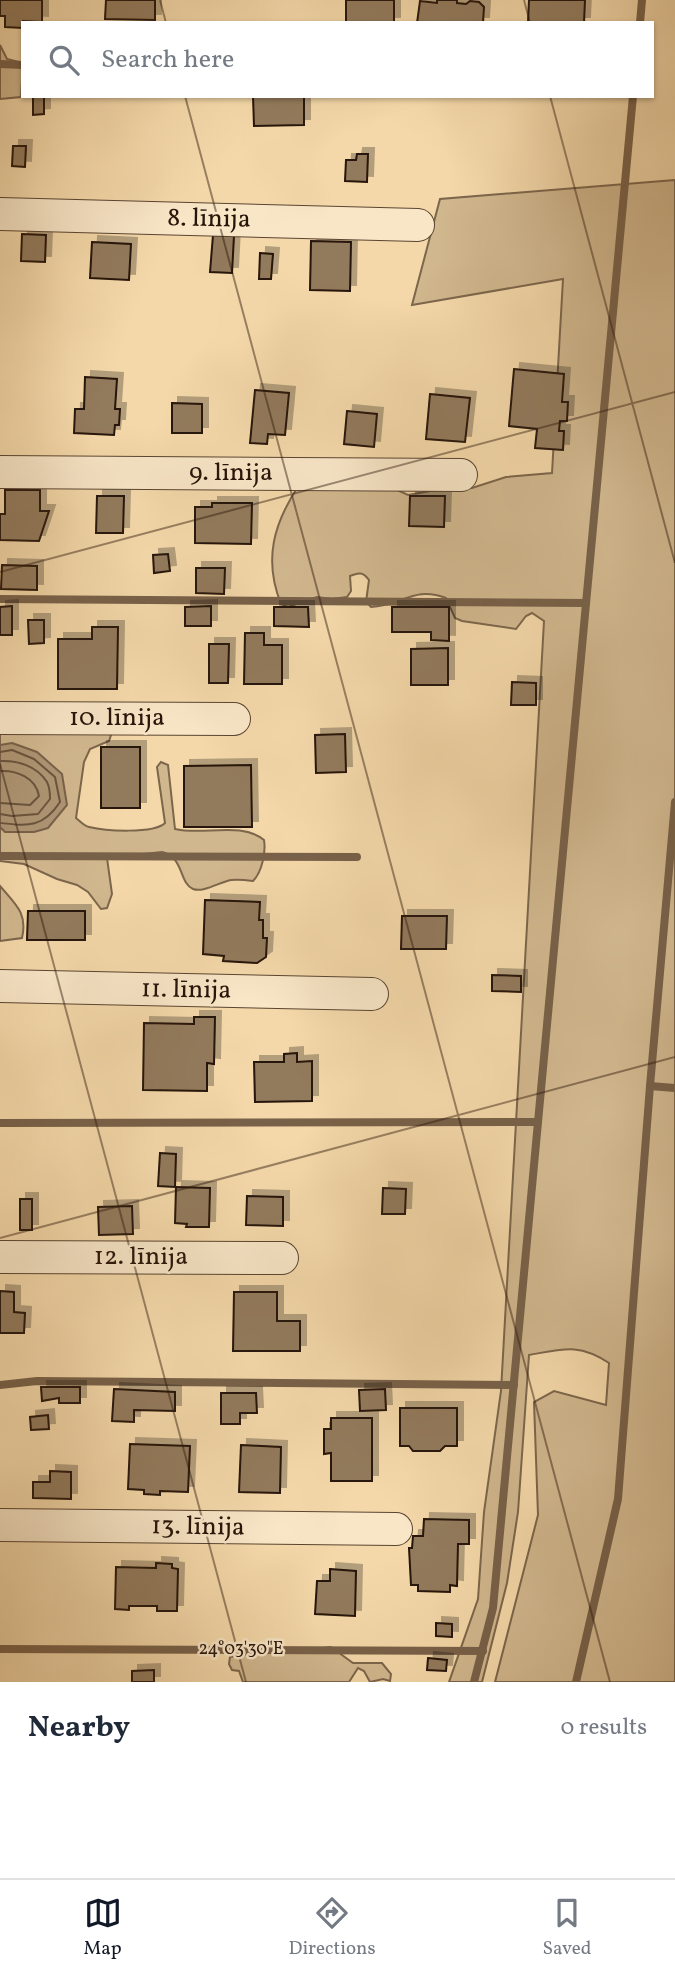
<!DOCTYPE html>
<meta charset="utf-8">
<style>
:root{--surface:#fff;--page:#f2f2f3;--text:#1f2937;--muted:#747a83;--line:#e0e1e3;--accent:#111827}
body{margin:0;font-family:Vollkorn,serif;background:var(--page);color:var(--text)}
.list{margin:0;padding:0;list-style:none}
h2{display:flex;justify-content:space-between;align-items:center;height:91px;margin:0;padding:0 28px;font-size:30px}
h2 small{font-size:23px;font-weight:400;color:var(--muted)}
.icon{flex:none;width:38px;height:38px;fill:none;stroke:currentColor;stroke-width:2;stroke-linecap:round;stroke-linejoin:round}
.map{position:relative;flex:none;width:675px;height:1682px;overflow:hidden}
.search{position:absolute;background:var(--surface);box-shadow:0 2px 5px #0004;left:21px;right:21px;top:21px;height:77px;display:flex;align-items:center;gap:18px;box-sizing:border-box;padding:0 24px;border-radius:0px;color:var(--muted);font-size:26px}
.sheet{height:196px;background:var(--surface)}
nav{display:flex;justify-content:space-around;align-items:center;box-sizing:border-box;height:98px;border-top:2px solid var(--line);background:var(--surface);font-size:19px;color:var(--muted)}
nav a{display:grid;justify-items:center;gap:4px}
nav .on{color:var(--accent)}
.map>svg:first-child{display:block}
.green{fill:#d1b78e;stroke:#7c664c;stroke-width:2}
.water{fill:#ae9573;stroke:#786149;stroke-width:2}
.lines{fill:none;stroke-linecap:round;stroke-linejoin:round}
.shore{stroke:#6a543e;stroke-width:2}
.stream{stroke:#786149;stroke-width:8}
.building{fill:#927a5c;stroke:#271409;stroke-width:2;filter:url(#shadow)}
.minor-casing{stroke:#5a4531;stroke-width:34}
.minor{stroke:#f8e6c7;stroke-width:32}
.ticks{fill:none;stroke:#271409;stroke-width:2;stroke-opacity:0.45}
.labels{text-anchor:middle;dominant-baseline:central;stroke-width:5;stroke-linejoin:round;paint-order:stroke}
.street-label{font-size:26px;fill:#271409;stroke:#f8e6c7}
.ticks-label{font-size:18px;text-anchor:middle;fill:#271409;stroke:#f8e6c7;stroke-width:5;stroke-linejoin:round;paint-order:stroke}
</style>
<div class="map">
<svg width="675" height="1682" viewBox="0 0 675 1682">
<defs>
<filter id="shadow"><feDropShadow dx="6" dy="-6" stdDeviation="0" flood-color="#0004"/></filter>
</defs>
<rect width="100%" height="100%" fill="#f4d8a9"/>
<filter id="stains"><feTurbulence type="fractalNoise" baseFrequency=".00286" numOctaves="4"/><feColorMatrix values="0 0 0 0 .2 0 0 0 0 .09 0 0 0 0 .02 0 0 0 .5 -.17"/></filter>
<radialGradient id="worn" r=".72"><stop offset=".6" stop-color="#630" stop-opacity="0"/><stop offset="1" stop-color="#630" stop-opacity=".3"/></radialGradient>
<g class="green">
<path d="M0,45L7,59L23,63L21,97L0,99Z"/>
<path d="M675,180V1682H495L538,1515L534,1402L554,1391L606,1405L609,1363C579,1343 563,1349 529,1355L518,1512L507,1583L482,1682H449L478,1599L484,1512L501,1391L544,621L532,613L526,616L516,629L462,621L455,618L446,598C414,586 403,605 371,607L366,602L369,580C363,572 359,572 350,576L351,591L347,597L332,599L317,597L288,607L281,604C263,559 274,523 299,485L395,489L408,495L430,491L472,488L506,477L552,473L563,279L412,305L440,199Z"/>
<path d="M0,727L97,729L111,735L109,741L90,749L84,762L76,818C80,821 84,826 89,827C105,831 154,834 165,823L157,767L161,762L168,765L175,829C203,836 241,821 264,840C266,852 262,872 253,881C246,880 238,879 231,880C220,882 203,893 193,889C179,883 184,857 162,852L107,858L112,894L107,908L101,909L88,892L77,885L57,879L24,864L0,861Z"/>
<path d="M0,886C15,904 28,913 22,938L0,941Z"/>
<path d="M331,1647L353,1663H382L391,1674L390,1681L383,1679L370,1682L364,1671L358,1668L349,1682H243L239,1671L232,1670L229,1664L230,1657C264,1650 297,1651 331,1647Z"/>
</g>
<path class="water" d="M12,743L37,752L62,774L67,805L48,828L34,832H5L0,827V745Z"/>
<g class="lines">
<g class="shore">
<path d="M0,752L12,750L34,759L55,777L60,802C43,828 28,826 0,823"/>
<path d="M0,761C17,760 37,766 47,782C49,786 50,795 50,799L38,814L12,816L0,814"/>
<path d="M0,771C17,770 36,778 39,796L30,805L0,803"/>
</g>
<g class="stream">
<path d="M640,23L642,0"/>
<path d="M0,64L23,65"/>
<path d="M0,599L586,603"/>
<path d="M0,856L357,857"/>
<path d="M650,1086L675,1088"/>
<path d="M0,1123L538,1122"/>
<path d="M0,1385L37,1381L514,1385"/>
<path d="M0,1649L483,1651"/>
<path d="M474,1682L493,1608L633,96"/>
<path d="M576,1682L618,1499L650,1086L675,802"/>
</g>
</g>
<g class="building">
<path d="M0,0H42V22L23,21V28L5,27V16H0Z"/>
<path d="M106,0H155V20L105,19Z"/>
<rect x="346" y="0" width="48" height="23"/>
<path d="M437,0H457V3L466,4L470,1L479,2L484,7L483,23H417L420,1L437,3Z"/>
<path d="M529,0H585L584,23H528Z"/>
<path d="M33,96H44V114L33,115Z"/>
<path d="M253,96H304V125L254,126Z"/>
<path d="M13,146H26L25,167L12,166Z"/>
<path d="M357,154H368L367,182L345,181L346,160H356Z"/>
<path d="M22,234L46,235L45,262L21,261Z"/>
<path d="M213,235L234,236L232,273L210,272Z"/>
<path d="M311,241L351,242L350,291L310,290Z"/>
<path d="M92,242L131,244L129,280L90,278Z"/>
<path d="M260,253L273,254L271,279H259Z"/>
<path d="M514,369L564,374L562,402H568L567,421H560L559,431H564L563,450L535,448L537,429L509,426Z"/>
<path d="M85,377L117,379L115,409H120L119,425H115L114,435L74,433L75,409H84Z"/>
<path d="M255,390L289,393L285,435L268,434L267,444L250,443Z"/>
<path d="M430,394L470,398L465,442L426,439Z"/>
<path d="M172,403L202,404V433H172Z"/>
<path d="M347,411L377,414L374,447L344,444Z"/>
<path d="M5,490H40V511H49L39,541L0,540V514H5Z"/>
<path d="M97,496H124L123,533H96Z"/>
<path d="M410,496H445L444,527L409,526Z"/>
<path d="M212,503H252L251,544L195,543V507H212Z"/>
<path d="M168,554L170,571L154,573L153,555Z"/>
<path d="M2,565L37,566V590L1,589Z"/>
<path d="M196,568H225L224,594L196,593Z"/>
<path d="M12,606V635H0V607Z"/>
<path d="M211,606V626H185V607Z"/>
<path d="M274,607H308L309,627L274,626Z"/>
<path d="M392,607H449V641L431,640V632H392Z"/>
<path d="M28,620H44V643L29,644Z"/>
<path d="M92,627H118L117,689H58V639H92Z"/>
<path d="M245,633H264V645H282V684H244Z"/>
<path d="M209,644H229L228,683H209Z"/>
<path d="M448,648V685H411V649Z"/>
<path d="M512,682L536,683V705H511Z"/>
<path d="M345,734L346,772L316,773L315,735Z"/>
<rect x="101" y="747" width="39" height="61"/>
<path d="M251,765L252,827H184V766Z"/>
<path d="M205,900L260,902L259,920H263V938H267L266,957L257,963L223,961L224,956L203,954Z"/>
<path d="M28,911H85V940H27Z"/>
<path d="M402,916H447L446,949H401Z"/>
<path d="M492,975L521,976V992L492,991Z"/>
<path d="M194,1017H215L214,1064L207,1063V1091L143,1090L144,1023L194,1024Z"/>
<path d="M297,1053V1062L312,1061V1101L255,1102L254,1062H284V1054Z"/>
<path d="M160,1153L176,1154L175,1187L158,1186Z"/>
<path d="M176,1187L210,1188L209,1227H186L187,1224L175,1223Z"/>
<path d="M383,1188L406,1189L405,1214H382Z"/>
<path d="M247,1196L283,1197V1226L246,1225Z"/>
<rect x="20" y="1199" width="12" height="31"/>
<path d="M132,1206L133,1234L99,1235L98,1207Z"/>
<path d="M0,1291L14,1292V1312L25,1313L24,1333H0Z"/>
<path d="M234,1292H277V1321H300V1351H233Z"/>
<path d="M41,1387H80V1403H59V1398L42,1401Z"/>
<path d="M114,1389L175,1392V1411L134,1410V1422L112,1421Z"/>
<path d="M385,1389L386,1410L360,1411L359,1390Z"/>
<path d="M221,1393H256L257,1413H240V1424H221Z"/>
<path d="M400,1408H457V1446H445L440,1451H413L409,1446H400Z"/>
<path d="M48,1415L49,1429L31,1430L30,1417Z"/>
<path d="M331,1418H372V1481H331V1453L324,1454V1429H331Z"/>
<path d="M130,1444L190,1446L188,1492L160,1491V1495L144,1494V1490L128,1489Z"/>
<path d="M241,1445L281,1447L280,1493L239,1492Z"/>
<path d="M50,1471L71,1472V1499L33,1498V1482H50Z"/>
<path d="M424,1519L469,1520V1544H458L457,1586L450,1585V1592L418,1591V1585H411L409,1548H412L413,1536H423Z"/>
<path d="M156,1563L172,1564V1568L178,1569L177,1611H157V1606H129V1610L115,1609L116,1567L156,1568Z"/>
<path d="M330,1569L356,1571L355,1616L315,1614L317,1581H330Z"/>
<path d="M436,1623L452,1624V1637L436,1636Z"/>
<path d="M428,1658L447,1660L446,1671L427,1670Z"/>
<path d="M154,1670V1682H132V1671Z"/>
</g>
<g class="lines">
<defs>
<g id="minor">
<path d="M0,214L418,225"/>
<path d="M0,472L461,475"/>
<path d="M0,718L234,719"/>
<path d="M0,986L372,994"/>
<path d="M0,1257L282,1258"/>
<path d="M0,1525L396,1529"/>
</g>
</defs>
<use href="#minor" class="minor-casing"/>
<use href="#minor" class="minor"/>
</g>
<path class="ticks" d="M160,0L166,23M524,0L530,23M185,96L610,1682M550,96L675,563M0,572L675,392M0,764L246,1682M0,1238L675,1057"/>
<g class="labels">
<g class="street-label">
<text transform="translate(209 219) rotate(1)">8. līnija</text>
<text x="231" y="473">9. līnija</text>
<text x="117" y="718">10. līnija</text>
<text transform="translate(186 990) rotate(1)">11. līnija</text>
<text x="141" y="1257">12. līnija</text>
<text transform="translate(198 1527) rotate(1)">13. līnija</text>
</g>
</g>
<g class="ticks-label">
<text x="241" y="1654">24°03'30"E</text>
</g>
<rect width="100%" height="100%" filter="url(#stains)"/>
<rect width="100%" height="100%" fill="url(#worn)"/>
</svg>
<div class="search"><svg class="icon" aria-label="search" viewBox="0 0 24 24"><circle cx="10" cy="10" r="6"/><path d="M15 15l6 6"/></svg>Search here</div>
</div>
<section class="sheet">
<h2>Nearby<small>0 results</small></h2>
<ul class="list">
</ul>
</section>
<nav>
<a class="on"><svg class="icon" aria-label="map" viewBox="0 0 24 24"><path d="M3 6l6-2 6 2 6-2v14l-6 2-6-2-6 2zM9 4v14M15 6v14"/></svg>Map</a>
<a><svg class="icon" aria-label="directions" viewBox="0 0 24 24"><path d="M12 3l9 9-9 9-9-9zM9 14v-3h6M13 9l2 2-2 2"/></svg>Directions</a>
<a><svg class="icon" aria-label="saved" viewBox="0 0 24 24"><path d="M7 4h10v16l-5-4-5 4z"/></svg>Saved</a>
</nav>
